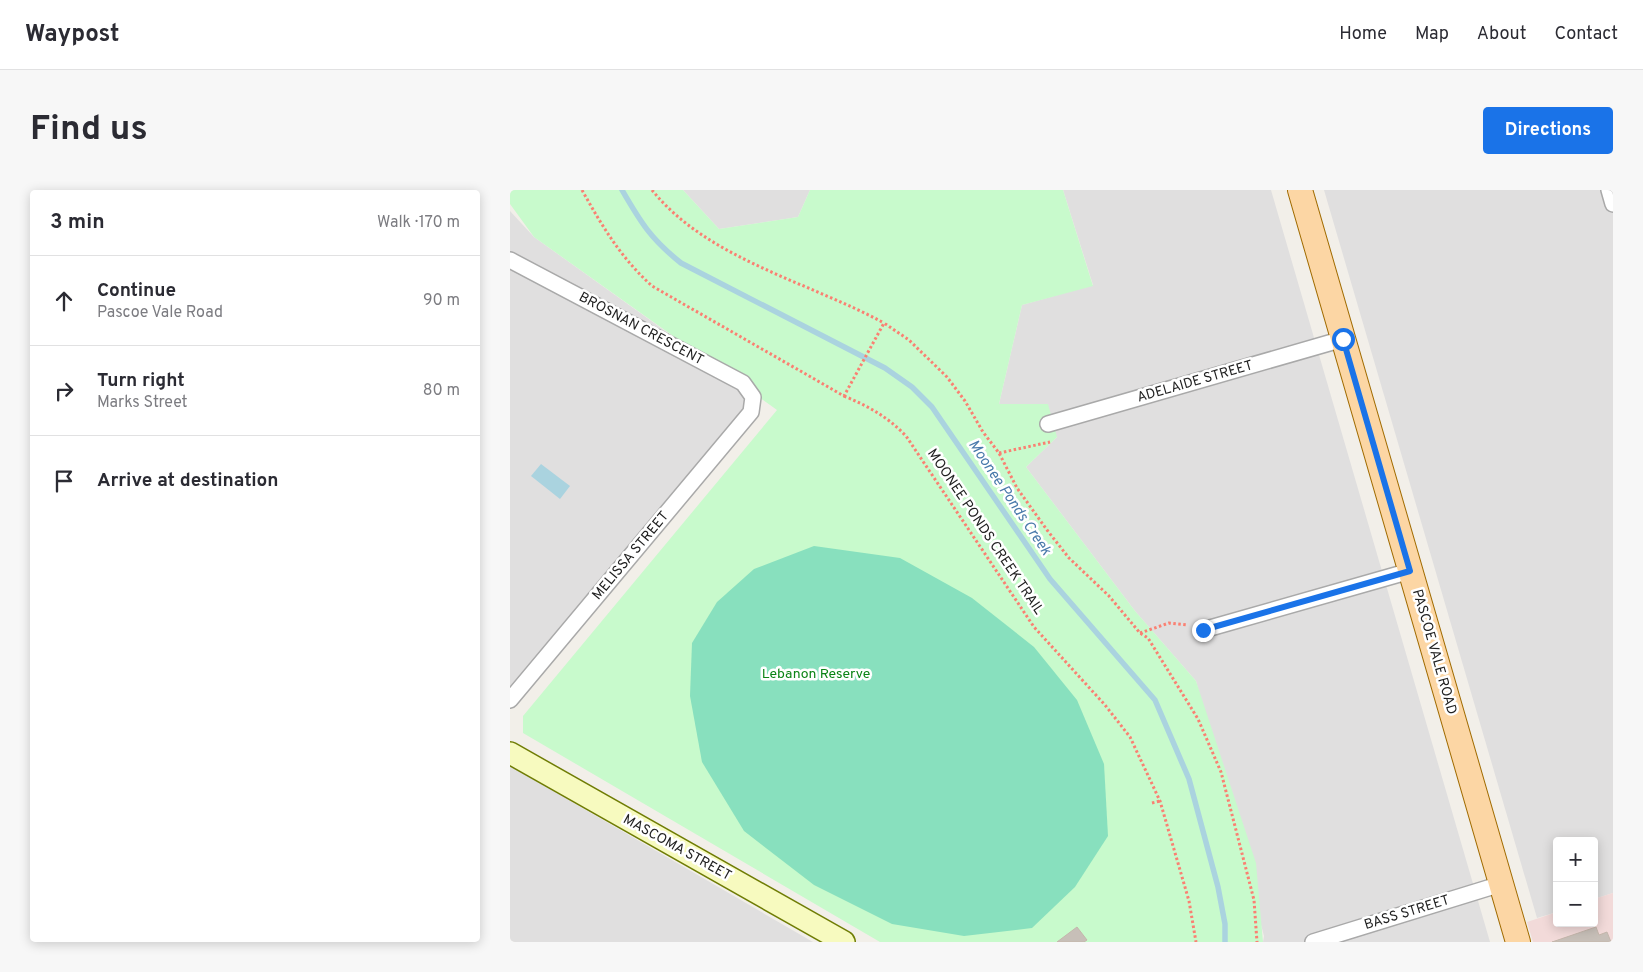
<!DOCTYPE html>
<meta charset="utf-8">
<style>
:root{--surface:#fff;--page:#f7f7f7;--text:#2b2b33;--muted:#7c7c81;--line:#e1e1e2;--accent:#1a73e8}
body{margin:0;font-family:Overpass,sans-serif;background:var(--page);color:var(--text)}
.controls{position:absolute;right:15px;bottom:15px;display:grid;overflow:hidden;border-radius:5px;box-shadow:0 2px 12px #0003}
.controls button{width:45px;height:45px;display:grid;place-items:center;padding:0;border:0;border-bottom:1px solid var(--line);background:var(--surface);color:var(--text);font:25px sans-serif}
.stop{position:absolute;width:15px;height:15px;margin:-11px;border:4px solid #1a73e8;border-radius:50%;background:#fff}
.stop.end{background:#1a73e8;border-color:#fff;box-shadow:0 1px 5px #0008}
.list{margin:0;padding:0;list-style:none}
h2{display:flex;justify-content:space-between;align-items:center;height:65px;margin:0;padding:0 20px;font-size:21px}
h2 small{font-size:16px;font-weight:400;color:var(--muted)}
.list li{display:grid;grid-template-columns:32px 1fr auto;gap:15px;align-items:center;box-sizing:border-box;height:90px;padding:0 20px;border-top:1px solid var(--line)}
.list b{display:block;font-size:19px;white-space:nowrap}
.list p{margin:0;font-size:16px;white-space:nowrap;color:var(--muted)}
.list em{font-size:16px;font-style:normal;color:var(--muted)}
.icon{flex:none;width:28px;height:28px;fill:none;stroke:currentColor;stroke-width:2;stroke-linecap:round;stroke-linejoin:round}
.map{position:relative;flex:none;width:1103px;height:752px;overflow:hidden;border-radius:5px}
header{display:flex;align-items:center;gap:30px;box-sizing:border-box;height:70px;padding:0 25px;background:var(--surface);border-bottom:1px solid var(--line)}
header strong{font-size:24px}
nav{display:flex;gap:28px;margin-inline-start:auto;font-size:18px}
.intro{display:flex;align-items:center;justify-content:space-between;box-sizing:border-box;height:120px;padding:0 30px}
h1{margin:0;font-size:35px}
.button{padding:12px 22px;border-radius:5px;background:var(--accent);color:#fff;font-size:18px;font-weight:700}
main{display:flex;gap:30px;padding:0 30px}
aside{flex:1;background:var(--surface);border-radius:5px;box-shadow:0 2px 12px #0003}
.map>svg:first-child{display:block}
.residential{fill:#e0dfdf}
.commercial{fill:#f2dad9}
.park{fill:#c8facc}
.pitch{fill:#88e0be}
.water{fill:#aad3df}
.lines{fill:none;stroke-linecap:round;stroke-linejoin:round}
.stream{stroke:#aad3df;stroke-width:5.5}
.building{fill:#c7bfb8;stroke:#c4b6ab}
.minor-casing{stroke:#a9a9a9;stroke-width:18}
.secondary-casing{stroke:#707d05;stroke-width:24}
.primary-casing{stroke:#a06b00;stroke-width:26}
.path{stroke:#fa8072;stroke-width:3;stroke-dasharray:2.5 2.5;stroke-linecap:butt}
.minor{stroke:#fff;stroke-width:15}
.secondary{stroke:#f7fabf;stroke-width:21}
.primary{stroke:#fcd6a4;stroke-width:24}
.route{stroke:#1a73e8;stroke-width:6}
.labels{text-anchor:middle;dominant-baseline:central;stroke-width:5;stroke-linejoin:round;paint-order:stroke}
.street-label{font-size:14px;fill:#222;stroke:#fff}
.park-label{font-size:14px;fill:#0c8416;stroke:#fff}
.water-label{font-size:15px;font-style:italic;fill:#4a7aab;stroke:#fff}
</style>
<header>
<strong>Waypost</strong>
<nav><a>Home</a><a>Map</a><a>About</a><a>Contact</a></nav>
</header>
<div class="intro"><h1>Find us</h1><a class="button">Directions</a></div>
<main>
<aside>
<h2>3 min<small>Walk · 170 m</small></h2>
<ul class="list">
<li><svg class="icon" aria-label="ahead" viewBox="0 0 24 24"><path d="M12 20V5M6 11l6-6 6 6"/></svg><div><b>Continue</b><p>Pascoe Vale Road</p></div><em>90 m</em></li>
<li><svg class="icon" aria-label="right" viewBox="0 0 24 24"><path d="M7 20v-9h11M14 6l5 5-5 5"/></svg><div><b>Turn right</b><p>Marks Street</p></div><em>80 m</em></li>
<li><svg class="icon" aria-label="arrive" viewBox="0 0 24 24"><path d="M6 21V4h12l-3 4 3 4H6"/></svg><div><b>Arrive at destination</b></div></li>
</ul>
</aside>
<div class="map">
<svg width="1103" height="752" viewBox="0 0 1103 752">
<rect width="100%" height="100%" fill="#f2efe9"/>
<g class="residential">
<path d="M173,0H300L288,27L209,39Z"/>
<path d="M553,0H761L980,752H753L754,746L686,491L625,421L516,277L547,247L489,214L512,115L583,95Z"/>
<path d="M814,0H1103V703L1084,709V651H1047V722L1027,728Z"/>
<path d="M0,21L24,47L235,198L240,225L0,510Z"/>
<path d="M0,576L303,752H0Z"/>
</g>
<path class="commercial" d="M1103,703V752H1023L1017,732L1047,722V733H1084V709Z"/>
<path class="park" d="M0,0H173L209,39L288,27L300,0H553L583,96L512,115L489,214H538L547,247L516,277L625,421L686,491L746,673L753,752H370L13,543V526L267,220L24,47L0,14Z"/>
<path class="pitch" d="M304,356L390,368L462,408L524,457L567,510L594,574L598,646L565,697L522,738L454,746L382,734L304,695L234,641L192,572L180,506L182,453L207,412L244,379Z"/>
<path class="water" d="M31,274L60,296L50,309L21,286Z"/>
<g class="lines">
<path class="stream" d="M112,0C131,33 141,49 171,73L375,178L402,197L422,217L540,389L645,510L679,589L708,697L715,734V752"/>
</g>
<g class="building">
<path d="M567,737L577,750L574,752H547Z"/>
<path d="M1086,737L1089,745L1097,742L1101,752H1042Z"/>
</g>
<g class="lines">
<defs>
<g id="minor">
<path d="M1099,0L1103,14"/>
<path d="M0,70L233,193L243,207L241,222L0,510"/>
<path d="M538,234L833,149"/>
<path d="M693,440L900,381"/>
<path d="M803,752L991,694"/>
</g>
<path id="secondary" d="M0,563L334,752"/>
<path id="primary" d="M790,0L1008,752"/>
</defs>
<use href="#minor" class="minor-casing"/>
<use href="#secondary" class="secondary-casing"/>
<use href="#primary" class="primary-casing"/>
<g class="path">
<path d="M72,0C92,36 111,68 142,96L334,206L374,133L399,150L437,187L455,211L473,242L489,263L507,298L537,340L559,368L599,406L630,443L638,448L688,529L711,582L744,710L747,752"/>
<path d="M142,0C197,69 299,92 374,133"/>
<path d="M334,206C358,216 378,227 396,246L524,437L595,515L620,547L650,611L679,711L686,752"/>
<path d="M489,263L540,252"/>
<path d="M630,443L659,433L678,435"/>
<path d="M642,613L650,611"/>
</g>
<use href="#minor" class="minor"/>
<use href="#secondary" class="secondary"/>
<use href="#primary" class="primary"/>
</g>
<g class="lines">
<path class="route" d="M693,440L900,381L833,149"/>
</g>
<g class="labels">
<g class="street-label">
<text transform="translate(131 139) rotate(28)">BROSNAN CRESCENT</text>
<text transform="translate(685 192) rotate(-16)">ADELAIDE STREET</text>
<text transform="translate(475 342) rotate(56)">MOONEE PONDS CREEK TRAIL</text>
<text transform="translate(121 366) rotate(-50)">MELISSA STREET</text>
<text transform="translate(924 462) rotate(74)">PASCOE VALE ROAD</text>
<text transform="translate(167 658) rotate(29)">MASCOMA STREET</text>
<text transform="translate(897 723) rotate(-17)">BASS STREET</text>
</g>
<g class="park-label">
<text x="306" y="484">Lebanon Reserve</text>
</g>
<g class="water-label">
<text transform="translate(499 308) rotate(56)">Moonee Ponds Creek</text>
</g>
</g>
</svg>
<div class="controls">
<button>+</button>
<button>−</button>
</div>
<div class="stop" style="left:833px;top:149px"></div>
<div class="stop end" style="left:693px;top:440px"></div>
</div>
</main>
